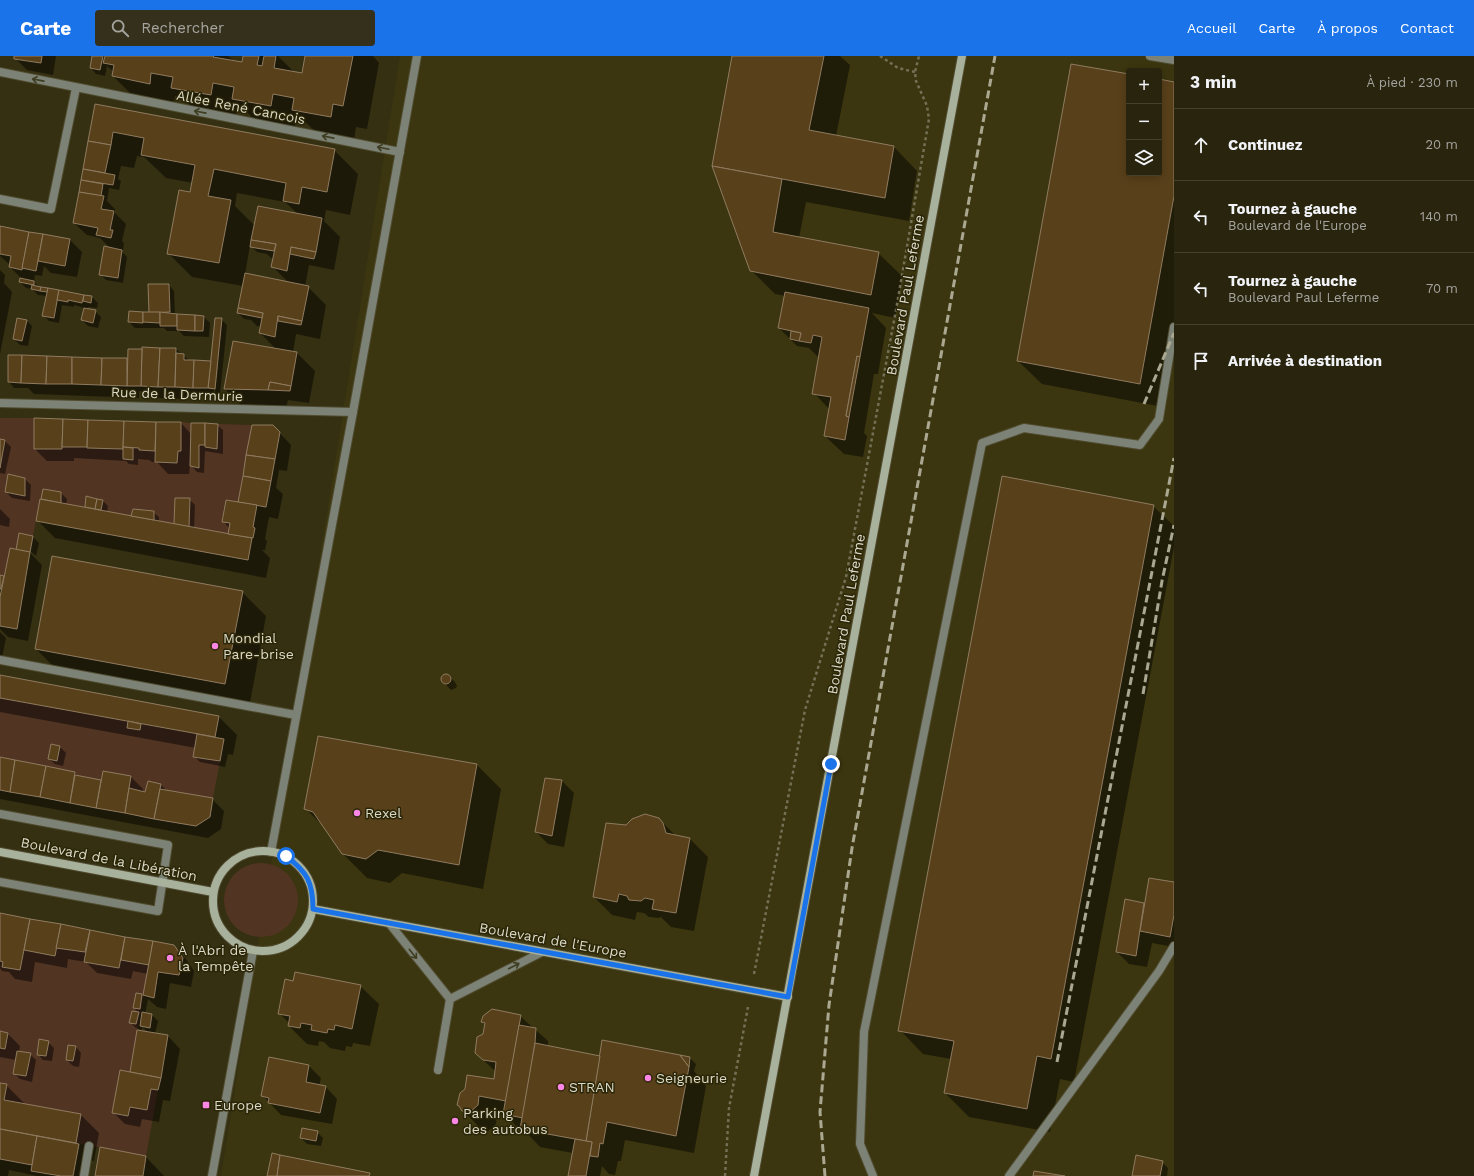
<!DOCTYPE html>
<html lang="fr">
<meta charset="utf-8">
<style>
:root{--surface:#28240e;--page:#34301c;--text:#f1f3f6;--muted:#a5a49e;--line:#44412e;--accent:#1a73e8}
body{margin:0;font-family:"Work Sans",sans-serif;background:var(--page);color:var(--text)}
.controls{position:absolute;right:12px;top:12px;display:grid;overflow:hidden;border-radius:4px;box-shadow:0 2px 10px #0003}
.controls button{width:36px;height:36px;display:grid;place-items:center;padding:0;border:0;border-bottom:1px solid var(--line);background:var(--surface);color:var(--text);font:20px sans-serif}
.stop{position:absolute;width:12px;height:12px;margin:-9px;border:3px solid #1a73e8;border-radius:50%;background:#fff}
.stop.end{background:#1a73e8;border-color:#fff;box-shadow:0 1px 4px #0008}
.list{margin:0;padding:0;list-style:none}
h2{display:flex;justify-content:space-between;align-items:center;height:52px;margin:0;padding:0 16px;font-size:17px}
h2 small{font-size:13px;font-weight:400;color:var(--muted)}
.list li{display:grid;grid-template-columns:26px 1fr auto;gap:12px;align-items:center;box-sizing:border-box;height:72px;padding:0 16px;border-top:1px solid var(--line)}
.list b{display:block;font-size:15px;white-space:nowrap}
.list p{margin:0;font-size:13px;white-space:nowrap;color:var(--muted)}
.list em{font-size:13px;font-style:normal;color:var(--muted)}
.icon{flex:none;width:22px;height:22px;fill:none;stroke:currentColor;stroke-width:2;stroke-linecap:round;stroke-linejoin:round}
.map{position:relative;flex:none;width:1174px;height:1120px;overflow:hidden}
header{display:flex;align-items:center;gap:24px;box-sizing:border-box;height:56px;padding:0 20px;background:var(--accent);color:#fff}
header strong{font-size:19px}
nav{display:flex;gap:22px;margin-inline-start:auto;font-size:14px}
.search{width:280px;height:36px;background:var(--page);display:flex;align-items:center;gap:10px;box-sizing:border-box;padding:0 14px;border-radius:4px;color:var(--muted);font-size:15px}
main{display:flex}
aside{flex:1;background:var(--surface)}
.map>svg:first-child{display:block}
.built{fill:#3b360f;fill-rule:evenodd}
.green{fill:#523422;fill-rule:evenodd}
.shadow{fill:#0007;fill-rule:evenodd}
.building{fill:#58401a;stroke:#8f7b60}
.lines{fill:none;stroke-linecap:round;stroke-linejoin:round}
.service-casing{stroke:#504b2f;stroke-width:10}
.minor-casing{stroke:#504b2f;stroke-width:10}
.tertiary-casing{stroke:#504b2f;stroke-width:10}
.secondary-casing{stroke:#504b2f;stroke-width:10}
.path{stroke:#737056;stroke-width:2.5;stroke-dasharray:3 3;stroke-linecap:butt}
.service{stroke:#7c8275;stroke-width:8}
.minor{stroke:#7c8275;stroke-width:8}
.tertiary{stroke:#7c8275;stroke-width:8}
.secondary{stroke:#a8b19b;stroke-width:8}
.rail{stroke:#aba892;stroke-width:3;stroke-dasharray:8 4;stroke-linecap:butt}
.oneway{stroke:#3f3d22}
.route{stroke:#1a73e8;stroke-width:5}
.poi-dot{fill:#fc86e4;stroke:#2b2607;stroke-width:1.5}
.labels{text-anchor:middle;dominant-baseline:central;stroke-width:3;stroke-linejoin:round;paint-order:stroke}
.street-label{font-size:14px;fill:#dbd9c7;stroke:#2b2607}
.poi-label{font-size:14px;fill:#dbd9c7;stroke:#2b2607;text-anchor:start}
</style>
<header>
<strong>Carte</strong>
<div class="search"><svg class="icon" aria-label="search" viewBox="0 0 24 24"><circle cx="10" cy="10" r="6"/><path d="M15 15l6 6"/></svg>Rechercher</div>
<nav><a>Accueil</a><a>Carte</a><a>À propos</a><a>Contact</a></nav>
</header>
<main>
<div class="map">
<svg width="1174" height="1120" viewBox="0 0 1174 1120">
<rect width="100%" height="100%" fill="#353012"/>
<path class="built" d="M400,0H1174V1120H221ZM1129,15H1159V117H1129Z"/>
<g class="green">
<path d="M0,362H34V393H62V391L122,393L123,391L139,392V394L155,395V406L177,407L178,395H181V366L191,367L190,410L199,411V389H205V391L217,393L218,368L252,369L238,446L225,444L222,466L230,467L228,478L154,464V454L144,455L133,453L131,460L95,453L97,443L86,440L85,451L61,447L43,433L41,443H40L30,496L10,492L4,520L0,519V412L5,385L0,383ZM8,419L25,422V440L5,436Z"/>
<path d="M0,642L128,665L127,672L140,674L141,668L197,678L193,701L220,705L213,742L160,733L161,728L148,725L145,736L129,732L131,720L103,715L101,724L75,719V716L0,701Z"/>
<circle cx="261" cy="844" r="37"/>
<path d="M56,892L85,896L84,906L119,912L121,904L149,909L130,1016L113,1057L128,1060L130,1051L146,1054L151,1033L158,1034L146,1100L76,1087L81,1058L4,1044L7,1028L0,1027V991L5,992L8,977L0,975V905L3,906L2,911L20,914L24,894L55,900ZM39,983L49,985L46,1000L37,998ZM69,989L76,990L73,1005L66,1004ZM17,995L31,998L26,1020L13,1018Z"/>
</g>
<g class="shadow">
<path d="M15,0H56L53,19L27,14L15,2Z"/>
<path d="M93,0H228L235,6L243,8L244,0H278L294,16L303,18L306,0H373L379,7L367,73L356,71L354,84L317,77L301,62L297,61L294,73L257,66L242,51L237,50L235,62L196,55L182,41L175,40L173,51L137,44L113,20L114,16L107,10L105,20L96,18L91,12Z"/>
<path d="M733,0H840L850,9L836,80L894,91L917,115L909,165L806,146L799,182L878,197L902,220L895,262L872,257L886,272L878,318H874L864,377L867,380L863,401L844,398L825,380L830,354L814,337L819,302L809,292L797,290L779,272L785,240L775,238L751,214L713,110Z"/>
<path d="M1129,19V117H1159V24L1174,27V293L1163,351L1042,328L1018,305Z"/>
<path d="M96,49L334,94L358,118L350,159L326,154L324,165L340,181L334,214L309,209L305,231H308L326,249L320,283L296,278L293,296L297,297L315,315L309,347L288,344L286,352L243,351L225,333L276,293L260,277L261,271L257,270L251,264L244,263L238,257L243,230L192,221L168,197L191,138L193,127L166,122L144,101L137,100L134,112L121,110L118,123L121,125L119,134L109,132L107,145L115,153V157L126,168L122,185L124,187L123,194L119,193L127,201L123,227L106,224L100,218L111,193L100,182L87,179L74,167ZM237,137L285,146L298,158L255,170L235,150ZM250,189L257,196L267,198L271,202L274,203L273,211L289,227L245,219Z"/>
<path d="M1,171L70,184L82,196L77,221L51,217L44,210L42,220L35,219L34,226L40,232L92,241L98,247L97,252L88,251V253L95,255L101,261L98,272L88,270L82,264L85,252L74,249V251L62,249L59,267L49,265L44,260L47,240L38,239L32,233L26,232L20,226L21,222L10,211V209L0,200Z"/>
<path d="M0,214L5,219L4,227L12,236L0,298Z"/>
<path d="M169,229L174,235L175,258L204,261L210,267L209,281L184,280L179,275H167L164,272H135L129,266L150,258Z"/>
<path d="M221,263L227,269L220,338L187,337V343L154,342L148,336L139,335V342L34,338L28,332H14L9,326L127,303L129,305L176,293L190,305L212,306ZM216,310H218L215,338H214Z"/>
<path d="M26,264L32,270L28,290L20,289L14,283Z"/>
<path d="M35,364L181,367L192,379L217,369L223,374V398L205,395L204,417L197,416L190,408L189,418H168L157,406H152L149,404L138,403V409L129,408L126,405L74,402V405H47L35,393Z"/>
<path d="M273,370L291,389L287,415L279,414L276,432L283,438L278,463L269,461L265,483L267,485L265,494H262L270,502L266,522L55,482L37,464L44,434L61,437L67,443L66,449L89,453L86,451L102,444L108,450L107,456L134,461L153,456L159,461V466L175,469L189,443L195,449L194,473L229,479L230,473L223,465L239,447Z"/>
<path d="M0,384L5,385L11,391L5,418L0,417Z"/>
<path d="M25,423L31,429L30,445L12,442L6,436Z"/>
<path d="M1153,450L1174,470V491L1074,1026L1060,1023L1050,1076L969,1061L945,1037L951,1003L923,998L900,974Z"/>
<path d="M0,453L10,463L9,471L0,469Z"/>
<path d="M20,478L33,481L39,487L36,500L27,492L26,493L42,509L28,585L8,581L0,573V547L2,537H0V520L5,522L17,494Z"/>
<path d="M242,536L266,560L249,652L60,617L36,593Z"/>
<path d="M0,576L6,582L2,602H0Z"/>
<path d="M446,619L449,620L455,626L457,630L456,632L451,634L445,628L442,623Z"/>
<path d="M0,620L219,661L237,679L233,699L228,698L225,711L200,706L194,700L196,692L0,656Z"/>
<path d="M60,691L66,697L63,710L55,708L49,703Z"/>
<path d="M0,702L75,717L79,721L102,725L104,716L131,721L143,733V736L146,737L160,728L167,735L212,743L224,755L221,773L208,782L0,743Z"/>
<path d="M477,709L501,733L483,833L402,817L390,827L367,822L343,798L327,774L306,753Z"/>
<path d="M562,725L574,737L564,791L548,788L536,776Z"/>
<path d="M659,763L676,780L690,783L708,801L694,875L671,871L661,861L659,862L649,861L644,857L637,856L635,864L612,859L594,841L627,770Z"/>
<path d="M1174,827V891L1152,887L1147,911L1129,908L1117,896L1126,844L1146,848Z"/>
<path d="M0,858L173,890L186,903L194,915L191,931L170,927L166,953L157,951L148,943L145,958L152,959L158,965L155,978L168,980L180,993L170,1045L163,1044L159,1066L142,1063L140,1071L125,1068L113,1056L148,976L142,971V974L136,972L130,966L132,956L139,957L134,952L142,939L144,941L148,918L133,915L131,923L97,917L86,906L68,903L67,912L35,906L32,926L15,923L9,916L2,915L0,912Z"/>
<path d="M294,926L360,930L379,948L370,990L353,987L352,991L346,990L345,995L330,992L324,986L319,985L318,990L307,988L289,970V967L279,957Z"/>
<path d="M520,960L548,985V990L600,1001L690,1002L696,1008L694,1015L706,1030L694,1097L625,1084L621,1105H618L615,1119L609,1118L602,1110L600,1120H569L573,1097L540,1091L522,1072V1071L516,1070L506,1059L497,1058L496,1068L488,1075L481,1073L458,1049L495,1024L496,1016L476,997L484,979L486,970L482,966Z"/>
<path d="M0,976L8,978L20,990L19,996L30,998L36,1004L32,1026L20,1023L14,1017L16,1004L0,1001Z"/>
<path d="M48,986L54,992L52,1005L43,1004L38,998Z"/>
<path d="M76,991L81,997L79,1011L73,1010L67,1004Z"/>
<path d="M309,1010L321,1022L319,1030H325L337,1043L332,1068L281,1059L263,1040Z"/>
<path d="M0,1028L6,1029L24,1047V1049L81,1059L99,1077L94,1105L90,1104L87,1120H37L9,1114L8,1120H0Z"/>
<path d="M317,1076L323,1082L321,1090L307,1088L301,1082Z"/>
<path d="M146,1101L164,1120H96Z"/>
<path d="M1162,1106L1168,1112L1167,1120H1133Z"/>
</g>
<g class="building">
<path d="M14,0H42L41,7L14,3Z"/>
<path d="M92,0H103L100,14L90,12Z"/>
<path d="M105,0H214L213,1L242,6L243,0H259L257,9L262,10L264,0H276L274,12L302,17L305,0H353L343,50L333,48L331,61L292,54L294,42L273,38L271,50L232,43L234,31L213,27L211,39L171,32L173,21L151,17L150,28L112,20L114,9L103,7Z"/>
<path d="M732,0H824L809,74L894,90L885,142L712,110Z"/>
<path d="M1071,8L1129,18V117H1159V23L1174,26V140L1140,328L1017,305Z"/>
<path d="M95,48L335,93L327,136L302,131L299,148L283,145L286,127L214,113L208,140L231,144L219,207L167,198L179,134L190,136L195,109L141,99L144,82L113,76L111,89L88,85Z"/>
<path d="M88,85L111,89L105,117L83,113Z"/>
<path d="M712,110L782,123L773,176L879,196L871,239L750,215Z"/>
<path d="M83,113L115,119L113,129L81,124Z"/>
<path d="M81,124L103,128L101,140L79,136Z"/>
<path d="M79,136L104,140L101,153L114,155L110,174H113L111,182L96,179L98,172L73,167Z"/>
<path d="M258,150L322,162L316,196L291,191L287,215L271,211L276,188L251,184Z"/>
<path d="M0,170L29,176L22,214L9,211L11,200L0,198Z"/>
<path d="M29,176L43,178L36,215L22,212Z"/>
<path d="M43,178L70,183L65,210L38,205Z"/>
<path d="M251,184L276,188L274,195L250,191Z"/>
<path d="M104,190L122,194L118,222L99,219Z"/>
<path d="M291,191L316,196L314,203L290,198Z"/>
<path d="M245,217L309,230L302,265L278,260L275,281L259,277L263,257L238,252Z"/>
<path d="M20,222L34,225V229L19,226Z"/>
<path d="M148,228H169L170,256L149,257Z"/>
<path d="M32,229L41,231L40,235L31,233Z"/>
<path d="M41,231L48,232L47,236L40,235Z"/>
<path d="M48,232L59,234L54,262L42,260Z"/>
<path d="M59,234L84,239L82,247L68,244V246L57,244Z"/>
<path d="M785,236L869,252L860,301L857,300L846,360L849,361L845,384L824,380L831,341L812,338L822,281L813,279L811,287L799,285L801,277L778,272Z"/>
<path d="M84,239L92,240L91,247L83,245Z"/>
<path d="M84,252L96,254L93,267L81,264Z"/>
<path d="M238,252L263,257L262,262L237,257Z"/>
<path d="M129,255L143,256V267L128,266Z"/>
<path d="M143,256H160V267L143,266Z"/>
<path d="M160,256L177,258V270H160Z"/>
<path d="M177,258L195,259V275L177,274Z"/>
<path d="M195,259L204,260L203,275H195Z"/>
<path d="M278,260L302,265L301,269L278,265Z"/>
<path d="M17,262L27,264L22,285L13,283Z"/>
<path d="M215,262H222L215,333L208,332Z"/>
<path d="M791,275L801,277L799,285L790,283Z"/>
<path d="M233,285L297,296L291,330L270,326L268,334L224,333Z"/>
<path d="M142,291L160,292L158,331L141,330Z"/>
<path d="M160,292H176L175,331H158Z"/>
<path d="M128,293H142L141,330H127Z"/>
<path d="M176,297L184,298V304H194L193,332L175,331Z"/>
<path d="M8,299H22L21,327L8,326Z"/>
<path d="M22,299L47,300L46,328L21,327Z"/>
<path d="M47,300L72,301V328H46Z"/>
<path d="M857,300L860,301L849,361L846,360Z"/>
<path d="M72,301L102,302L101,329L72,328Z"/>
<path d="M102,302H127V330L101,329Z"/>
<path d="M194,304L211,305L208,332H193Z"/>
<path d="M270,326L291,330L290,335L268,334Z"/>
<path d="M34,362L63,363L62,393H34Z"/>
<path d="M63,363L88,364L87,391H62Z"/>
<path d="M88,364L124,365L123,393L87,392Z"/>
<path d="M124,365L156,366L155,395L139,394V392L123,391Z"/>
<path d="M156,366H181V395H178L177,407L155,406Z"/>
<path d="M191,367H205V389H199V412L190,410Z"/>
<path d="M205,367L218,368L217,393L205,391Z"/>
<path d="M252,369H273L280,376L275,403L246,399Z"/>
<path d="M0,383L5,384L0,412Z"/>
<path d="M123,391L133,392V404L123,403Z"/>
<path d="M246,399L275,403L271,425L243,420Z"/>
<path d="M8,418L25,422V440L5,436Z"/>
<path d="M243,420L271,425L266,451L238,446Z"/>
<path d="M1002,420L1154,449L1051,1003L1037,1000L1027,1053L944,1037L954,985L898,975Z"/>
<path d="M43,433L61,436V447L41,443Z"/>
<path d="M86,440L97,443L95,453L85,451Z"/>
<path d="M175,442H190L189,471L174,468Z"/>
<path d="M40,443L252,482L248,504L36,465Z"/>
<path d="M97,443L103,444L101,454L95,453Z"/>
<path d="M226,444L257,449L253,471L255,472L253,482L228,478L230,467L222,466Z"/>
<path d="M133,453L154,455V464L131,460Z"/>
<path d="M19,477L33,480L30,496L16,494Z"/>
<path d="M10,492L30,496L17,573L0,570V541Z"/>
<path d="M52,500L243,535L225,628L35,593Z"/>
<path d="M0,519L4,520L1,533H0Z"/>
<circle cx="446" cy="623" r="5"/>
<path d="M0,619L219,660L215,681L0,642Z"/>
<path d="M128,665L141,668L140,674L127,672Z"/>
<path d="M197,678L224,683L220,705L193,701Z"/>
<path d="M318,680L477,708L459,809L378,794L366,803L342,798L313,756L304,753Z"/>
<path d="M51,688L60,690L57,705L48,703Z"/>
<path d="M0,701L15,704L10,736L0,734Z"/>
<path d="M15,704L46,710L40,741L10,736Z"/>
<path d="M46,710L75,716L70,747L40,741Z"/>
<path d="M103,715L131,720L125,757L96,752Z"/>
<path d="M75,719L101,724L96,752L70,747Z"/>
<path d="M545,722L562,724L552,780L535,776Z"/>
<path d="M148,725L161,728L154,763L125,757L129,732L145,736Z"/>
<path d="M160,733L213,742L210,761L196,770L154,763Z"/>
<path d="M645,758L659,762L663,767L666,777L690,782L676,857L652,853L654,844L645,842L641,845L629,844L627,840L619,838L617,846L593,841L606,767L626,769L632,763Z"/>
<path d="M1149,822L1174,826V859L1170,881L1140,875Z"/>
<path d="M1125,843L1144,847L1136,900L1116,896Z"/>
<path d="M0,857L30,863L20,914L2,911L3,906L0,905Z"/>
<path d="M30,863L61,868L55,900L24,894Z"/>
<path d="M61,868L90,874L85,896L56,892Z"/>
<path d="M90,874L125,881L119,912L84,906Z"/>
<path d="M125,881L153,885L149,909L121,904Z"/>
<path d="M153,885L174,889L183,902L179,919L158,916L154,942L143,939Z"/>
<path d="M295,916L361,929L352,973L335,969L334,974L328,973L327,977L311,974L312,969L301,967L300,972L288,970L290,960L278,958L285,923L293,925Z"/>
<path d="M136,937L142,938L140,953L133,952Z"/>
<path d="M492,953L521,959L506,1045L479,1040L478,1049L469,1057L462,1055L459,1050L457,1049L460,1037L465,1033L467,1019L494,1023L496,1006L483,1004L475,997L477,981L483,978L485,967L481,966L483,960Z"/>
<path d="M132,955L139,956L136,968L129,967Z"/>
<path d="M142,956L152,958L150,972L140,970Z"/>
<path d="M519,969L536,972L535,987L523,1062L503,1058Z"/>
<path d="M137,974L168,979L161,1022L130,1016Z"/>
<path d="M0,975L8,977L5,993L0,992Z"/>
<path d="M39,983L49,985L46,1000L37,999Z"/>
<path d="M602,984L680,999L689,1011L676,1080L607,1066L603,1088L600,1087L598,1101L590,1100L592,1086L586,1085Z"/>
<path d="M535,987L600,1000L586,1085L520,1073Z"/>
<path d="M68,989L76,990L73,1005L66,1004Z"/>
<path d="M17,995L31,997L26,1020L13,1018Z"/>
<path d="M680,999L690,1001L689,1011Z"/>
<path d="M269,1001L309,1009L306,1026L326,1030L320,1057L268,1047L269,1042L261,1040Z"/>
<path d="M120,1014L161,1022L158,1034L151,1033L147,1054L130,1051L128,1060L112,1057Z"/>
<path d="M0,1027L7,1028L4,1044L81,1058L76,1087L0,1073Z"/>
<path d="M302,1072L318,1075L316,1085L300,1082Z"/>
<path d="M0,1073L37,1080L32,1109L0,1103Z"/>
<path d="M37,1080L79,1088L73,1120H61L31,1115Z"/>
<path d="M575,1083L592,1086L586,1120H568Z"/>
<path d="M100,1091L146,1100L143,1120H95Z"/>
<path d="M272,1097L280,1099L277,1120H267Z"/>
<path d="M280,1099L370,1117L369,1120H277Z"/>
<path d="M1136,1099L1163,1105L1160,1120H1132Z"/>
<path d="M1034,1115L1065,1120H1033Z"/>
</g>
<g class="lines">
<defs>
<g id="service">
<path d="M1150,0L1174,4"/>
<path d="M0,604L296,659"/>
<path d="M0,758L168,789L158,855L0,826"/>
<path d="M389,867L450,943L542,896"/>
<path d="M438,1014L450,943"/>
<path d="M873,1120L860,1088L864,976L982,387L1024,372L1140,389L1159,363L1174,271"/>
<path d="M1009,1120L1159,915L1174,890"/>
</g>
<g id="minor">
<path d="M0,16L400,96"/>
<path d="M0,143L51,153L76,32"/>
<path d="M0,347L353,356"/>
<path d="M84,1120L89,1090"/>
</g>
<g id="tertiary">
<path d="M271,796L353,356L417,0"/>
<path d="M212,1120L253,895"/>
</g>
<g id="secondary">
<circle cx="263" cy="845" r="50"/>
<path d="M0,796L213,836"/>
<path d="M313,853L788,941"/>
<path d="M754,1120L962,0"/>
</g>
</defs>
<use href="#service" class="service-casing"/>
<use href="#minor" class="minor-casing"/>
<use href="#tertiary" class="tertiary-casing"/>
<use href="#secondary" class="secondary-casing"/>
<g class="path">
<path d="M880,0L898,12L915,16"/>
<path d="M754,918L805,654L846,521L896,254L929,63L927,50L916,25L915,16L919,0"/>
<path d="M725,1120L729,1052L748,951"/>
</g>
<use href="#service" class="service"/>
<use href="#minor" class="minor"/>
<use href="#tertiary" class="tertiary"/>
<use href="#secondary" class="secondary"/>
<g class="rail">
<path d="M1144,348L1174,277"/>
<path d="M1143,638L1162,525L1174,469"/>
<path d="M1057,1006L1174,402"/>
<path d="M825,1120L820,1056L829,949L852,792L995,0"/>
</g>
</g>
<defs><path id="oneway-shaft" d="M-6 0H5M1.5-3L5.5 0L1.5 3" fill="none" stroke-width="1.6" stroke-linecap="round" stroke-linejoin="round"/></defs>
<g class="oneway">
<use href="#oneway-shaft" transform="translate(38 24) rotate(-169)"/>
<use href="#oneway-shaft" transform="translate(200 56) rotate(-169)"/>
<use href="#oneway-shaft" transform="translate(328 81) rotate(-169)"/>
<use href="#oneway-shaft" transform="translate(383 92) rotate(-168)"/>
<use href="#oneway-shaft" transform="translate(413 898) rotate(51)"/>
<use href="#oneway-shaft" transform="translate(514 910) rotate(-27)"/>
</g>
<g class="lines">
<path class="route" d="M286,800C307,816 313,826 313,853L788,941L831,708"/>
</g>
<g class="poi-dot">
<circle cx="215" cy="590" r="4"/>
<circle cx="357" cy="757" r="4"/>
<circle cx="170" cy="902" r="4"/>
<circle cx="648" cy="1022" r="4"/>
<circle cx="561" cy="1031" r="4"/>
<rect x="202" y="1045" width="8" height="8" rx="2"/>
<circle cx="455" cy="1065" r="4"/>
</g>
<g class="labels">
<g class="street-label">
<text transform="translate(241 51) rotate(11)">Allée René Cancois</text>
<text transform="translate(905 239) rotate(-80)">Boulevard Paul Leferme</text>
<text transform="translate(177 338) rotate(2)">Rue de la Dermurie</text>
<text transform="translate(846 558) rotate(-80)">Boulevard Paul Leferme</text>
<text transform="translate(109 803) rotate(11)">Boulevard de la Libération</text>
<text transform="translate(553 884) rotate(10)">Boulevard de l'Europe</text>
</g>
<g class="poi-label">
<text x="223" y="582">Mondial<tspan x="223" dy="16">Pare-brise</tspan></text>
<text x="365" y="757">Rexel</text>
<text x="178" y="894">À l'Abri de<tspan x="178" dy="16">la Tempête</tspan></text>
<text x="656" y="1022">Seigneurie</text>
<text x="569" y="1031">STRAN</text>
<text x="214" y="1049">Europe</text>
<text x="463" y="1057">Parking<tspan x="463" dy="16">des autobus</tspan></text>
</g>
</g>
</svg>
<div class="controls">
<button>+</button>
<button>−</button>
<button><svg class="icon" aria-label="layers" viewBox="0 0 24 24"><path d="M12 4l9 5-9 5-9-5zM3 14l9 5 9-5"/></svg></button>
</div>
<div class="stop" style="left:286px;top:800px"></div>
<div class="stop end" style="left:831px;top:708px"></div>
</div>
<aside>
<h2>3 min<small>À pied · 230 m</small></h2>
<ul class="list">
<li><svg class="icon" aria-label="ahead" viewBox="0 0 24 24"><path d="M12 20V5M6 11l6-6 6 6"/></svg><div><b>Continuez</b></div><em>20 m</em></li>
<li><svg class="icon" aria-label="left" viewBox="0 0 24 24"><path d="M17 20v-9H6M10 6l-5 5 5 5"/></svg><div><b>Tournez à gauche</b><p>Boulevard de l'Europe</p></div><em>140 m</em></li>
<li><svg class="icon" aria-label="left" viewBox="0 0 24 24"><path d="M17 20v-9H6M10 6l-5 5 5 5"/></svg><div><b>Tournez à gauche</b><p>Boulevard Paul Leferme</p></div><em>70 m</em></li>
<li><svg class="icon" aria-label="arrive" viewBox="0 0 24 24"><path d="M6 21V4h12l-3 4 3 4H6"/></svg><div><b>Arrivée à destination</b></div></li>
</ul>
</aside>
</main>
